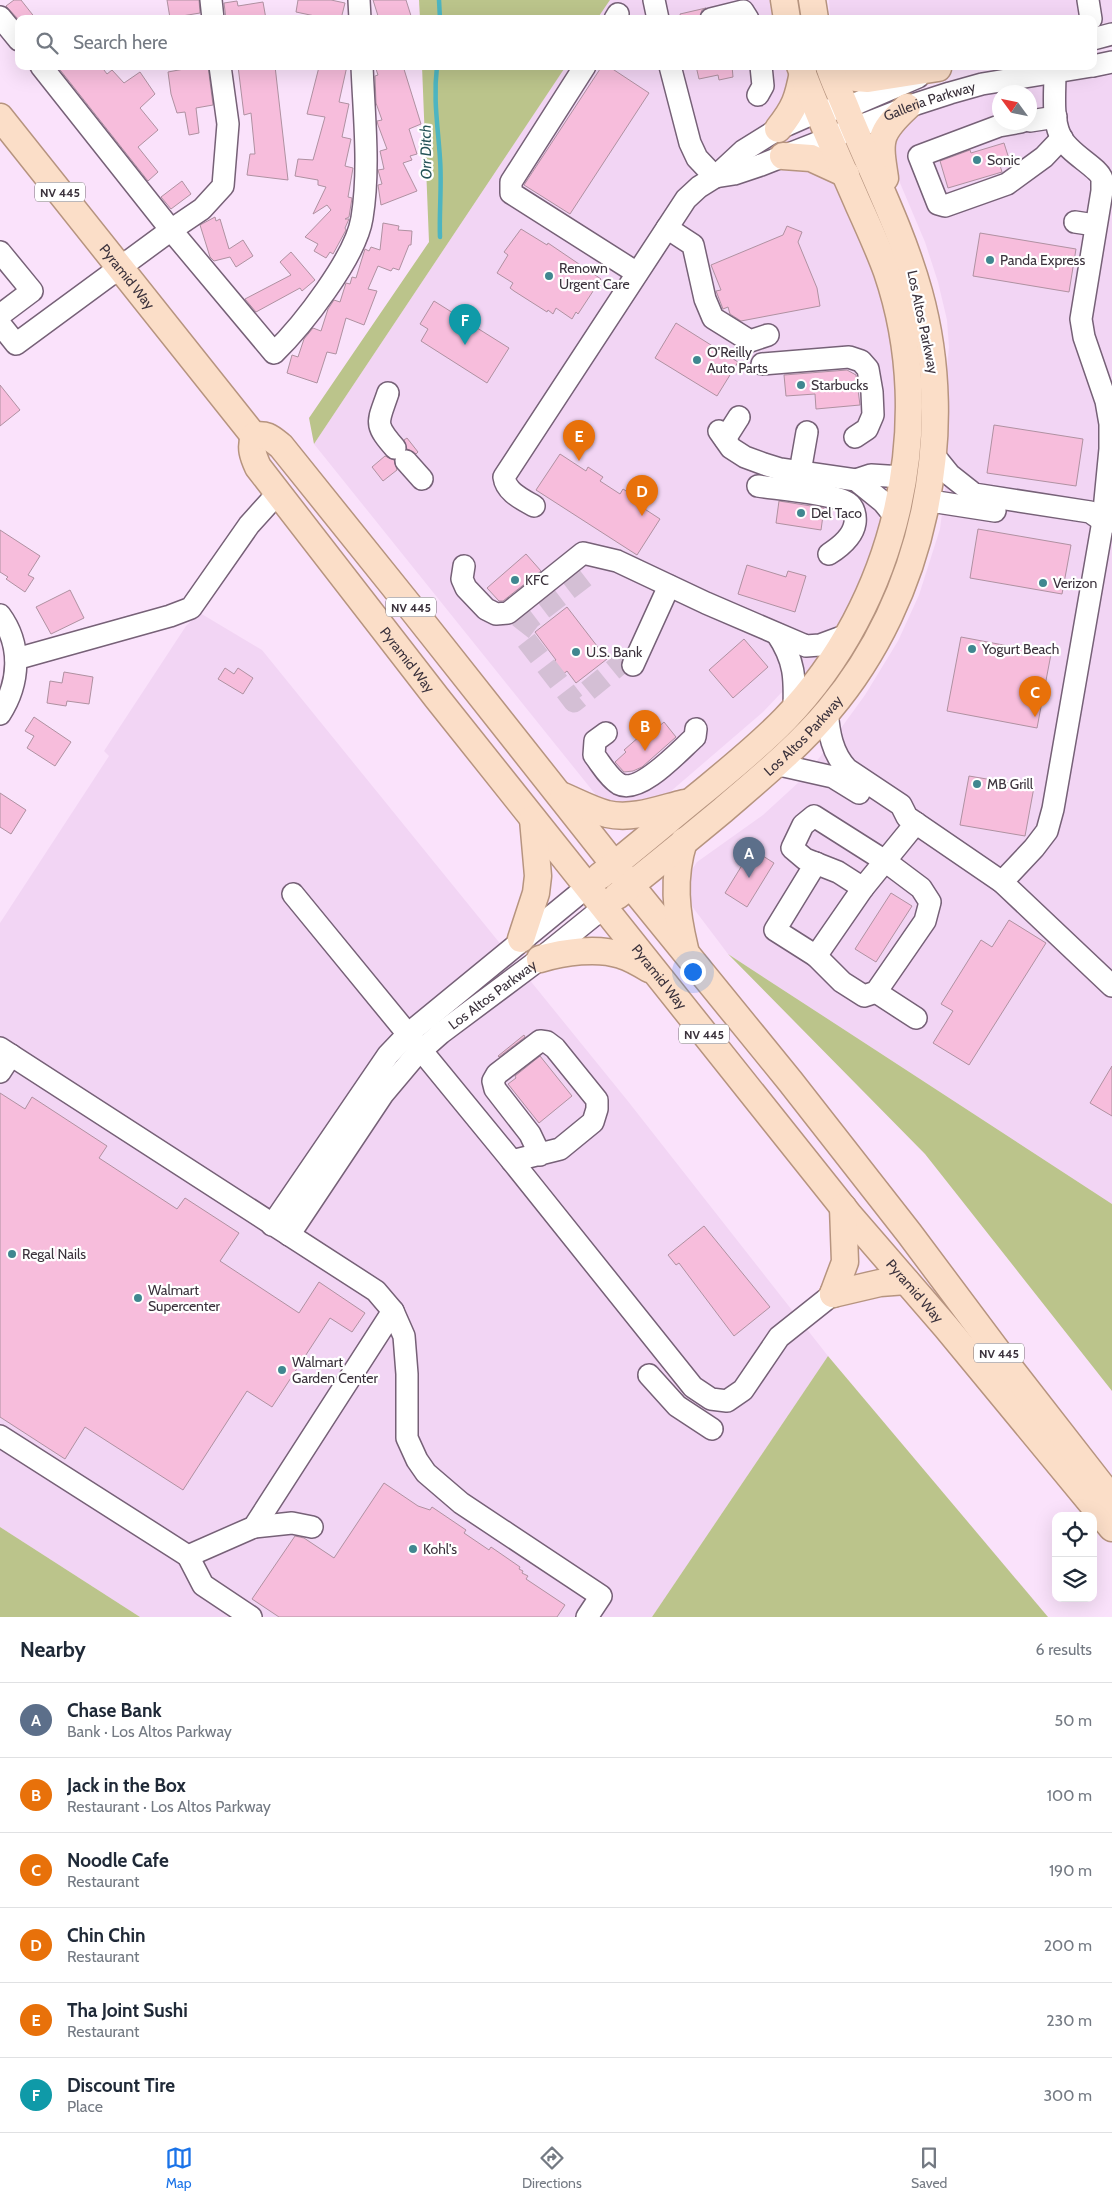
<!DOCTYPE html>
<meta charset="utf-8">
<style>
:root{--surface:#fff;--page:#f2f2f3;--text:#1f2937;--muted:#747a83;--line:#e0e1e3;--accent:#1a73e8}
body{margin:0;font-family:Cabin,sans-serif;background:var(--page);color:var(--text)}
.controls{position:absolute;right:15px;bottom:15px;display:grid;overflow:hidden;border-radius:10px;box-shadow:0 5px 20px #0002}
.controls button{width:45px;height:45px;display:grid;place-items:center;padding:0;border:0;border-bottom:1px solid var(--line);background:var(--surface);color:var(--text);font:25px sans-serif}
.compass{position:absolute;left:992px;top:85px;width:45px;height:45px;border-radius:50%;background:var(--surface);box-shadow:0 5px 20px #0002;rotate:303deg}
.you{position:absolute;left:692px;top:971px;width:18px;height:18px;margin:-12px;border:4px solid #fff;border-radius:50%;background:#1a73e8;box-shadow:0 0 0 8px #1a73e833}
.badge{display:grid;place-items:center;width:32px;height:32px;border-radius:50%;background:var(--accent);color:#fff;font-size:16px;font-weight:700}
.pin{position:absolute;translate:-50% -41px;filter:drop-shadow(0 1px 2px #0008)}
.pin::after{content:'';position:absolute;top:26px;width:18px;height:15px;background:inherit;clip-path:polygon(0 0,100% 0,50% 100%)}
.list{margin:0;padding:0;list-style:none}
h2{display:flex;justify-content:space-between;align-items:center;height:65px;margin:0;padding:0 20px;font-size:21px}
h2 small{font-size:16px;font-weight:400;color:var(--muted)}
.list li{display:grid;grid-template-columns:32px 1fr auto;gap:15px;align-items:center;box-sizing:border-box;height:75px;padding:0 20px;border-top:1px solid var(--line)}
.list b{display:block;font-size:19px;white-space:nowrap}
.list p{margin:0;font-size:16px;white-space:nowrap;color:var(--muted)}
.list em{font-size:16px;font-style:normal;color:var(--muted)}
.icon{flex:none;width:28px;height:28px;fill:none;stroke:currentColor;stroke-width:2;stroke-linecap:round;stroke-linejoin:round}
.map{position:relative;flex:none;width:1112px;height:1617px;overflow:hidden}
.search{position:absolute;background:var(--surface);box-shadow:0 5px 20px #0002;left:15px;right:15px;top:15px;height:55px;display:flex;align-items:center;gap:12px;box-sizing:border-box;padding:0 18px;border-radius:10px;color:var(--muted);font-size:19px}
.sheet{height:515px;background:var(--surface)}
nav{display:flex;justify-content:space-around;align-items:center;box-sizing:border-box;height:70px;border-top:1px solid var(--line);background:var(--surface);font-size:14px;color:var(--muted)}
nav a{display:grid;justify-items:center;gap:2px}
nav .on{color:var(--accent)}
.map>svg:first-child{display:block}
.built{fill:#f2d5f4;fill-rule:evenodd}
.green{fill:#bbc48b}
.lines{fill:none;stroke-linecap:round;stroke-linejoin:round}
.stream{stroke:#4db5c1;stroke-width:4.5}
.building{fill:#f7bddc;stroke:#af91a1}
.minor-tunnel{stroke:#d4bfd5;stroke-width:21;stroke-dasharray:21 11;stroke-linecap:butt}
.minor-casing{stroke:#766177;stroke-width:24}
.major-casing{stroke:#b6947f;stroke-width:29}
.minor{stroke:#fff;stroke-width:21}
.major{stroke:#fbdec8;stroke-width:26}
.poi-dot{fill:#408790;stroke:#fff;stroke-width:2}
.labels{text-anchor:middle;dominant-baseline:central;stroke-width:4.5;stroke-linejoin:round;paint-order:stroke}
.shield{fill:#fff;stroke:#767076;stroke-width:1}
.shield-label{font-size:12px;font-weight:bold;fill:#3b323c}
.street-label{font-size:14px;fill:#3b323c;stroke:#fff}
.poi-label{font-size:14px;fill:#3b323c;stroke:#fff;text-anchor:start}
.water-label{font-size:15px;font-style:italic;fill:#255358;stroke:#fff}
</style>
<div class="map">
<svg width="1112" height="1617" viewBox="0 0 1112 1617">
<rect width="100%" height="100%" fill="#fae2fb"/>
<g class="built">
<path d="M610,0H773L776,19H597Z"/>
<path d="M829,0H1112V22L1093,25V19H830Z"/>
<path d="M566,66H789L868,252L888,320L898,401L897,438L882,526L850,609L822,656L798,684L781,693L763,712L663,798L644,806L600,800L314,444Z"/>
<path d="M1112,75V1204L728,954L691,905L688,888L691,871L697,862L763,815L799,782L820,757L865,695L898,641L919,595L940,529L945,490V387L949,347L947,320L938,282L925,242L889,157L890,140L912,115L989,94ZM1000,92H1030V122H1000Z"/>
<path d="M200,613L262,650L627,1100L828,1356L652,1617H140L0,1527V923L109,756L104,751L186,626Z"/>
</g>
<g class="green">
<path d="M419,0H610L597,19H420Z"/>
<path d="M422,66H566L314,444L309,418L429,242Z"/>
<path d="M728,954L1112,1204V1391L925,1154Z"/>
<path d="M828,1356L1048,1617H652Z"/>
<path d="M0,1527L140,1617H0Z"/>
</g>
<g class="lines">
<g class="stream">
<path d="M439,0L440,19"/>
<path d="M437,66C433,100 438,126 440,159C442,185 439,212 440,237"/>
</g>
</g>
<g class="building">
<path d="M14,0H21L36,19H18L6,6Z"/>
<path d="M167,0H199L200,13L170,18Z"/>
<path d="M298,0H331L345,3L341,19H329L296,12Z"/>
<path d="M373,0H406L412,19H379Z"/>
<path d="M237,1L238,6L263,2L266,19H226L224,3Z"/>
<path d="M706,8L702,10L699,19H681L680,14Z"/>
<path d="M57,66H101L107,74L112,70L124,83L140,72L155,94L140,108L158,130L138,147L158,172L148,181Z"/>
<path d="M200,66H208L213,105L196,108L199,133L189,135L185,112L177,113L171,94L168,72Z"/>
<path d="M238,66H275L288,180L247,175L250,154H255L251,113L244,115Z"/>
<path d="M328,66H347L339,102L349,104L342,137L351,139L345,166L353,168L348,197L352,198L349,217L345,219H349L345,228L346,230L333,254L330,252L326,258L314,251L318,244L305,237L331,210L327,205L313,214L326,187L318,185V180L295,176L298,159L313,160L325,117L307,114L319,67L327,69Z"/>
<path d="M375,66H403L421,124L409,129L417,154L410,156L412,160L403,163L417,191L381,205L378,185L382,184L378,170L384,169L380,151L387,149L378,125L377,121L382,120L376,103L375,76L378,75Z"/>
<path d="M602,66H608L649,93L570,214L524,185Z"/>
<path d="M696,66H732L733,77L719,80L718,75L699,79Z"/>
<path d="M1004,143L1009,159L999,162L1002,172L948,188L940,161L970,150L971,153Z"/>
<path d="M182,181L191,194L171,209L161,197Z"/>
<path d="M215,217L216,221L220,219L229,249L243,240L253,256L236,267L230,257L214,261L210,257L200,225Z"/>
<path d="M383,223L399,226L398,230L412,231L411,245H409L399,270L393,268L391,271L378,266L368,289L377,291L364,325L346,318L336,354L327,352L317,383L287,373L292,355L298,357L304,339L313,328L321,331L328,309L334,300L340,302L346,283L350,284L352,277L356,278L365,249L369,251L371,247L380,250Z"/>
<path d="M787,226L802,232L798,242L817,288L820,306L741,321L730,314L728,307L723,309L716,291L721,290L711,265L783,235Z"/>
<path d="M521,229L547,245L548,243L601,279L578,314L576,312L572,319L556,308L553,314L548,310L547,312L514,291L510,288L513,283L497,273L508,255L504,252Z"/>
<path d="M980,233L1076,249L1069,292L973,276Z"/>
<path d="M291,252L315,280L302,291L300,288L256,312L245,299L291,275L280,262Z"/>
<path d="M434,301L509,348L487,383L421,341L428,329L420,324Z"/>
<path d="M676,323L738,362L717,396L655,358Z"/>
<path d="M847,370L856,375L860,405L816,409L815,394L786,396L784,375Z"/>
<path d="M0,385L20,410L0,426Z"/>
<path d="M994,425L1083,439L1076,486L987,473Z"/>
<path d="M407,438L418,452L416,454L407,449L404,440Z"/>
<path d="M560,454L586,471L588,467L603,477L600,481L620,494L623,489L637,498L634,502L660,519L637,555L536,490Z"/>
<path d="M385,456L394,460L397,470L383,481L372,467Z"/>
<path d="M779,501L824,508L821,530L776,523Z"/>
<path d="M978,529L1071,545L1062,594L970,578Z"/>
<path d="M0,530L40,556L28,575L34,578L25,592L6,579L8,577L0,572Z"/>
<path d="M526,554L541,571L503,601H499L487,588Z"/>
<path d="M747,565L786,577L788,571L806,576L795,612L738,594Z"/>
<path d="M70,590L84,618L51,634L36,607Z"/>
<path d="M567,607L607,659L576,683L567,671L551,684L541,672L556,660L535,632Z"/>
<path d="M961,637L1051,654L1037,728L947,711Z"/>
<path d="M744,639L768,667L733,698L709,670Z"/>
<path d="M225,668L234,674L238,668L253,678L243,694L218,679Z"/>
<path d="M64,672L93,677L89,704L67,701L66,706L47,703L50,681L62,683Z"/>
<path d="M34,717L71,742L55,766L27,748L34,736L25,731Z"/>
<path d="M664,722L676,737L642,767L633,771L624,772L615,762L626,752L624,750L640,736L643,740Z"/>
<path d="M969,776L1034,787L1025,836L960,825Z"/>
<path d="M0,793L26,810L11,834L0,827Z"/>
<path d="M752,849L774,863L747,907L725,893Z"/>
<path d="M891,893L912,906L876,962L855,949Z"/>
<path d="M1009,920L1046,943L969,1065L933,1043L953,1011L941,1004L981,940L992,947Z"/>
<path d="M524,1035L525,1037L499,1057L498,1056Z"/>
<path d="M540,1056L572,1096L539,1123L508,1084L516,1078L515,1076Z"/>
<path d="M1112,1066V1116L1090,1103Z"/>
<path d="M0,1093L25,1109L32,1097L107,1146L99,1158L177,1209L185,1198L239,1233L220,1261L299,1313L319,1282L365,1313L352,1332L330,1318L272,1407L247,1391L183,1490L85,1427L65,1459L0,1417Z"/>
<path d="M704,1226L770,1307L734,1336L679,1263L676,1265L668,1255Z"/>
<path d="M384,1483L418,1506L430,1510L432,1507L466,1530L464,1533L489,1550L491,1547L520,1567L519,1569L523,1571L522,1573L528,1576L526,1579L565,1605L557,1617H279L252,1599L295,1536L304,1538L334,1558Z"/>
</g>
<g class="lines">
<path class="minor-tunnel" d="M585,577L530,619L520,632L574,702L641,647"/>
<defs>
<g id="minor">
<path d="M211,0L213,19"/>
<path d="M359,0L360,19"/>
<path d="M654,0L658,19"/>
<path d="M1088,0L1091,19"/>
<path d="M0,17L19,40"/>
<path d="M615,19L618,14"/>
<path d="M711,19L743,11L748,19"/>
<path d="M1093,39L1112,34"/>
<path d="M41,66L171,230L274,353C302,326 356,257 362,218C370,169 364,116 362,66"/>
<path d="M585,66L511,182V193L637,273"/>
<path d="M670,66L690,143L697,158L715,177"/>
<path d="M1093,66L1112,62"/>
<path d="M758,95L763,86L761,66"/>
<path d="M1030,121L1056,117"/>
<path d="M1021,122L999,126L919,156L938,204L945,206L1007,184L1044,157L1062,138"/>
<path id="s1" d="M715,177L734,174L761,165L916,104L950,93L982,84L1092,66"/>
<path d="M1075,222L1095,225"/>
<path d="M667,228L693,245L705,299L713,318L750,341L768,335"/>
<path d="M0,252L32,291L0,315"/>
<path d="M0,324L16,344L171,230L202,209L223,186L228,124L220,66"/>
<path d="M762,364L849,357L861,361L868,369L872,392L873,415L867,429L855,437"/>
<path d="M388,393C378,423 373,423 395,448"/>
<path d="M719,431L731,448L745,457L764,464L780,469L856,480L883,502L896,518"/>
<path d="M725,439L739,417"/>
<path d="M933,454L950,475L974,494L1090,512L1103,521L1112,522"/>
<path d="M406,461L422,479"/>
<path d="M800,472L807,432"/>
<path d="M856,480L871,475L903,477"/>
<path d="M758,486C778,489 833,493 848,503C854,507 856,516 855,523C853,537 840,547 829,554"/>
<path d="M927,498L937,502L995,511"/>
<path d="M534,506C522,499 506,492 504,477L686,199L699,187L715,177L743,151L778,129L819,111L846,108L918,77"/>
<path d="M464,566L462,579L466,588L486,609L496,614L508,613L583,553L617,561L706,603L806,646L820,645L847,635"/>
<path d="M0,615C22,645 20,683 0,714"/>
<path d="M777,634C795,661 795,678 794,709"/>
<path d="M16,659L170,616L191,608L249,525L277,494"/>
<path d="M633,665L669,586"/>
<path d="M827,711C829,733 832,753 847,769L901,805L907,817L1002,882L1112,986"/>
<path d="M606,733L595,741L594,755C601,764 609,778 619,784C640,795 680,750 695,737L696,729"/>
<path d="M772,766H784L833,777L859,793"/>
<path d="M816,863L775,930L816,956L863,888"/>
<path d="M1002,882L1034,848L1047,831L1053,809L1103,521L1110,449V424L1106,401L1084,337L1081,319L1102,191C1102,187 1102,183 1102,179C1099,167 1067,153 1060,135C1052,117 1055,92 1055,73"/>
<path d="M293,894L512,1161L693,1387L711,1399L727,1401L743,1390L779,1337L833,1294"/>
<path d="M816,956L842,982L864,996L876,992L925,921L930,902L921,888L885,861L863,888L838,872L805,859L792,848L803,825L814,816L885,861L916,823"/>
<path d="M876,992L916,1018"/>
<path d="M0,1048L376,1291L393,1311L404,1336L407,1374V1438L417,1460L426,1473L461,1503L601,1596L587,1617"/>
<path d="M0,1072L11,1055"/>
<path d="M512,1161L560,1149L593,1122L597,1109V1100L555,1048L547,1042L540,1041L497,1074L493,1081L495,1089L530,1134L540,1155"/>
<path d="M272,1225L388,1055L408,1034L587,887"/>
<path id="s2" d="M289,1235L383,1094L415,1056L441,1033L540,959L603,908"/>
<path d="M649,1375L677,1406L712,1429"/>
<path d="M0,1436L188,1556L254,1527L393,1311"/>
<path d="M254,1527L292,1523L312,1527"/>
<path d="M188,1556L203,1585L251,1617"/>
</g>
<g id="major">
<path d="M784,0L787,19"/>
<path d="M812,0L815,19"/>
<path d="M829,66L856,78L868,79L938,68"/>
<path id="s3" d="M0,117L254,436"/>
<path d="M778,129C795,108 798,98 803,72"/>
<path d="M783,156L811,158L846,174"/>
<path d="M885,178C879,140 878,134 907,107"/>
<path id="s4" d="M254,436C250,448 253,456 258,467L437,698L850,1216L946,1327L1112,1528"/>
<path d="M254,436C266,433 271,438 281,446L408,604L624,877L790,1081L909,1233L1010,1368L1112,1499"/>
<path d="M563,796C577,802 592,810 607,814C632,820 660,809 684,803"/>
<path d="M684,841C672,878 676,912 685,949"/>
<path d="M600,876C634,849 667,821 700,794C729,770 759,746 785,719C896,604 939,424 887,272C879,250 869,228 859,206C839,160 818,114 800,66"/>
<path id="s5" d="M617,896C653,868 688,839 723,810C760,778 798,747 829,710C924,598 958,433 919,292C902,231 873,174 849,116C843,99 834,83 829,66"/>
<path d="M521,939L536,893L538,876L533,819"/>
<path d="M540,959C564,952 597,947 621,955C631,958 641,964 649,969"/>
<path d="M833,1294L845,1262L843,1207"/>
<path d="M833,1294L880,1283L906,1281"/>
</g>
</defs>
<use href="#minor" class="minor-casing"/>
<use href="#major" class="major-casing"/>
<use href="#minor" class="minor"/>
<use href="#major" class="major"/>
</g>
<g class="poi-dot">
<circle cx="977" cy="160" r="5"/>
<circle cx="990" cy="260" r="5"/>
<circle cx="549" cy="276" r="5"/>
<circle cx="697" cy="360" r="5"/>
<circle cx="801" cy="385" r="5"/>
<circle cx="801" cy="513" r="5"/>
<circle cx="515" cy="580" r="5"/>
<circle cx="1043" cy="583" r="5"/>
<circle cx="972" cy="649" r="5"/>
<circle cx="576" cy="652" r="5"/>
<circle cx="977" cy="784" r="5"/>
<circle cx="12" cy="1254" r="5"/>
<circle cx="138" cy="1298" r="5"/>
<circle cx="282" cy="1370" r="5"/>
<circle cx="413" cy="1549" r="5"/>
</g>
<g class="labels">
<g class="shield">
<rect x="35" y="182.5" width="50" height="19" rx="4"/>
<rect x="386" y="597.5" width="50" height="19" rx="4"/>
<rect x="679" y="1024.5" width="50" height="19" rx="4"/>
<rect x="974" y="1343.5" width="50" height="19" rx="4"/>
</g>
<g class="shield-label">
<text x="60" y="192">NV 445</text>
<text x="411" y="607">NV 445</text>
<text x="704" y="1034">NV 445</text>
<text x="999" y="1353">NV 445</text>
</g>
<g class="street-label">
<text stroke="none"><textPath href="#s1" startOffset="228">Galleria Parkway</textPath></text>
<text stroke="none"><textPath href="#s3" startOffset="204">Pyramid Way</textPath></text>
<text transform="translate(923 322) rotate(78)">Los Altos Parkway</text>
<text stroke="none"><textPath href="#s4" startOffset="276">Pyramid Way</textPath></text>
<text stroke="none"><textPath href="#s5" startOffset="246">Los Altos Parkway</textPath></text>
<text stroke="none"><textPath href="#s4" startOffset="681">Pyramid Way</textPath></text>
<text stroke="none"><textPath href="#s2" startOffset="318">Los Altos Parkway</textPath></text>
<text stroke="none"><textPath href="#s4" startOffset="1086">Pyramid Way</textPath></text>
</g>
<g class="poi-label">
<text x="987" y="160">Sonic</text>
<text x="1000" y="260">Panda Express</text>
<text x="559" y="268">Renown<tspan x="559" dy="16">Urgent Care</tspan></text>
<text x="707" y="352">O'Reilly<tspan x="707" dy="16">Auto Parts</tspan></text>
<text x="811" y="385">Starbucks</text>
<text x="811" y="513">Del Taco</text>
<text x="525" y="580">KFC</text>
<text x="1053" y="583">Verizon</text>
<text x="982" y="649">Yogurt Beach</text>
<text x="586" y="652">U.S. Bank</text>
<text x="987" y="784">MB Grill</text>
<text x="22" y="1254">Regal Nails</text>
<text x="148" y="1290">Walmart<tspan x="148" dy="16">Supercenter</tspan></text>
<text x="292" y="1362">Walmart<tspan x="292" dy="16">Garden Center</tspan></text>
<text x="423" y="1549">Kohl's</text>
</g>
<g class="water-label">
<text transform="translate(426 152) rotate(-91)">Orr Ditch</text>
</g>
</g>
</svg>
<div class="controls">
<button><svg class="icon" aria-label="locate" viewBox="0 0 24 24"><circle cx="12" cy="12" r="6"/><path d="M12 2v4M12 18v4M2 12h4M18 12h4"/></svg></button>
<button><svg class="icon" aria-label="layers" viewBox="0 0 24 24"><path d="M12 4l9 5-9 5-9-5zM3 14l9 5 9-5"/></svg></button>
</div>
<svg class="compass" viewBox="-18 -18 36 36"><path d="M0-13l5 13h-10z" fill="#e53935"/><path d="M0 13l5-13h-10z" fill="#747a83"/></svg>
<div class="you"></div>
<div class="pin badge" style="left:749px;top:878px;background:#5c6f8a">A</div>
<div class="pin badge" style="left:645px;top:751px;background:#e8710a">B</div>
<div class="pin badge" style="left:1035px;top:717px;background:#e8710a">C</div>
<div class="pin badge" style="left:642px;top:516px;background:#e8710a">D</div>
<div class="pin badge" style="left:579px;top:461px;background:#e8710a">E</div>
<div class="pin badge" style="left:465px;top:345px;background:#0f9aa8">F</div>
<div class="search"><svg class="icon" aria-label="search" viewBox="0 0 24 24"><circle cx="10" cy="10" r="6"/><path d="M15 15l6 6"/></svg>Search here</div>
</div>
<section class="sheet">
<h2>Nearby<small>6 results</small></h2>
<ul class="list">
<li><span class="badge" style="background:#5c6f8a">A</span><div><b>Chase Bank</b><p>Bank · Los Altos Parkway</p></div><em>50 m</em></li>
<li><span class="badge" style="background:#e8710a">B</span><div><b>Jack in the Box</b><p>Restaurant · Los Altos Parkway</p></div><em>100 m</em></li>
<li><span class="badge" style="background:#e8710a">C</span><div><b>Noodle Cafe</b><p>Restaurant</p></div><em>190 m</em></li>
<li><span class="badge" style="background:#e8710a">D</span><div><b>Chin Chin</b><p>Restaurant</p></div><em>200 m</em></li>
<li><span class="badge" style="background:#e8710a">E</span><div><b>Tha Joint Sushi</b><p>Restaurant</p></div><em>230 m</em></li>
<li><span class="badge" style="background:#0f9aa8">F</span><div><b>Discount Tire</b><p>Place</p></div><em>300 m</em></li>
</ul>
</section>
<nav>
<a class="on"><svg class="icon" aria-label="map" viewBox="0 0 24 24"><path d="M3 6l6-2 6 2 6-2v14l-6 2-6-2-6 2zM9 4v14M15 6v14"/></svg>Map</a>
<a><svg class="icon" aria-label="directions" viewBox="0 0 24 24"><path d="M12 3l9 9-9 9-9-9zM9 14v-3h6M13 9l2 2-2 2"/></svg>Directions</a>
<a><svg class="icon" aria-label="saved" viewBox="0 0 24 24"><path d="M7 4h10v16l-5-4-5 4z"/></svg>Saved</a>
</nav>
